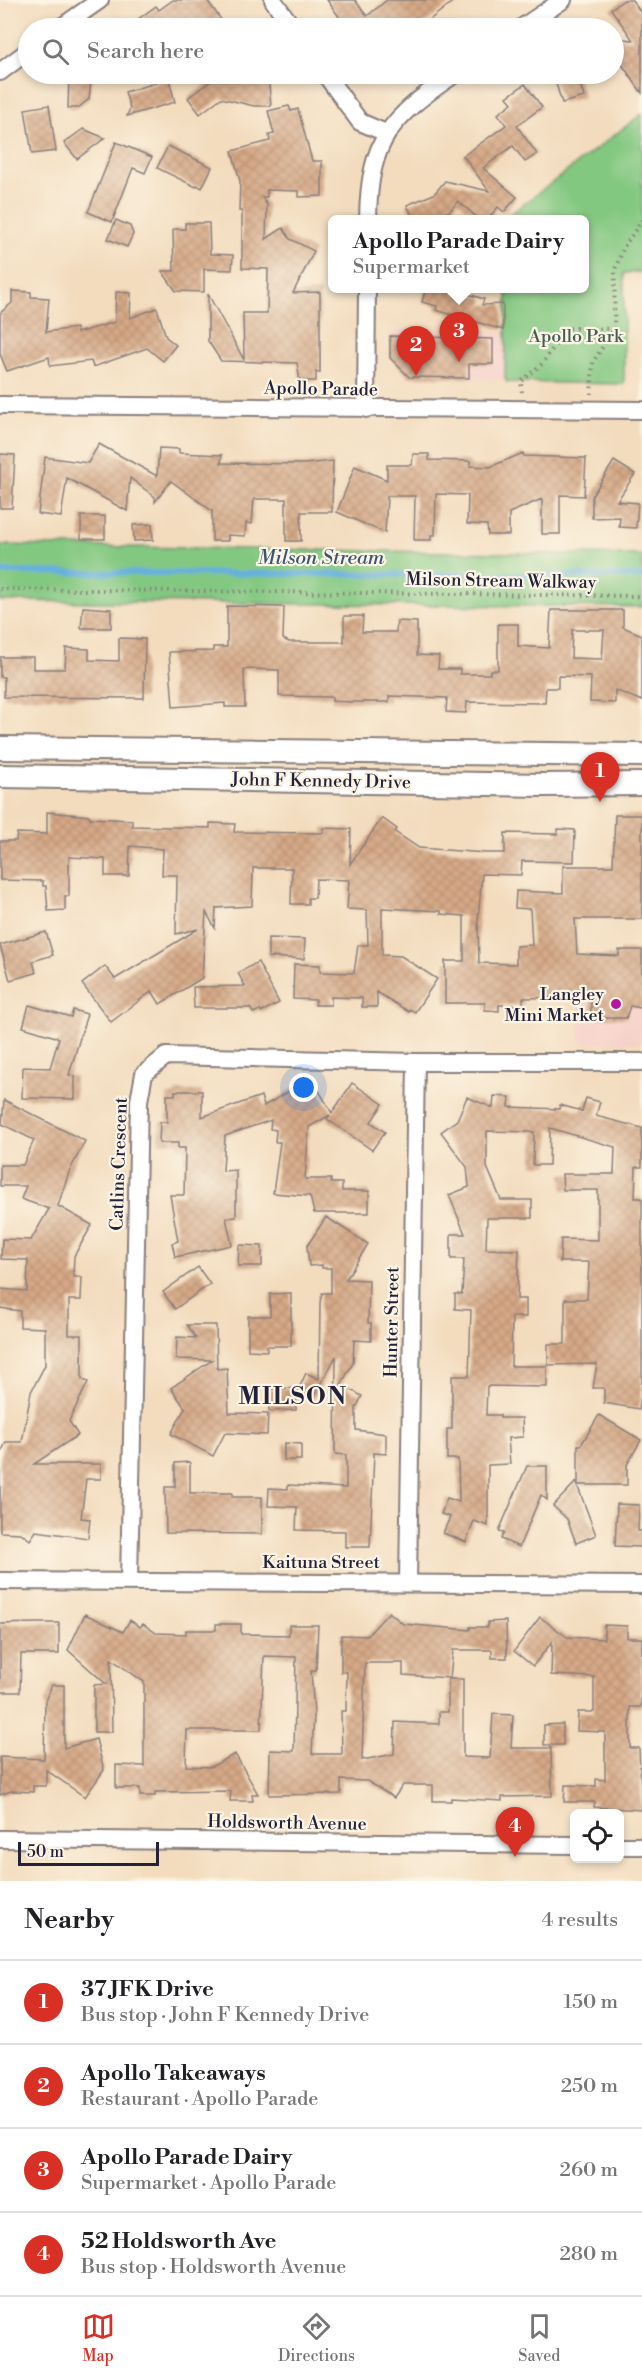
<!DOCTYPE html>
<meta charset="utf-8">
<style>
:root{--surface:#fff;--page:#f2f2f2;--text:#202124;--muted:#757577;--line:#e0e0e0;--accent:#d93025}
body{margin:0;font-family:"Libre Bodoni",serif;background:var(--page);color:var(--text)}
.controls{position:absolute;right:18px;bottom:18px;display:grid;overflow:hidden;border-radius:9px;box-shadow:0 3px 9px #0003}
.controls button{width:54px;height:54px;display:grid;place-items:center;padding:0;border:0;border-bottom:2px solid var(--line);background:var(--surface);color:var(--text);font:30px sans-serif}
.scale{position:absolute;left:18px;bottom:15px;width:141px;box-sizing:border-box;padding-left:6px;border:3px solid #22223b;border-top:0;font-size:16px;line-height:21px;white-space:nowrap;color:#22223b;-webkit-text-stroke:4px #fcf5e5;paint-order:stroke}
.you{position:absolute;left:304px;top:1088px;width:21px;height:21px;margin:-15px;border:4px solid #fff;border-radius:50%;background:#1a73e8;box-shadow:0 0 0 9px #1a73e833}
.badge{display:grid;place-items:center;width:39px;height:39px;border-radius:50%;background:var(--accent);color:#fff;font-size:20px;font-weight:700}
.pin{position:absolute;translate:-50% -50px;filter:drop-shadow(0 2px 3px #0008)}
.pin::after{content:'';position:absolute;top:32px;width:21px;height:18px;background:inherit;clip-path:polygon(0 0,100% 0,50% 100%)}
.popup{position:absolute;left:328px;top:215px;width:261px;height:78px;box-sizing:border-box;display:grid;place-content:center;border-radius:9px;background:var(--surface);filter:drop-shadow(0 2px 4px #0005);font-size:20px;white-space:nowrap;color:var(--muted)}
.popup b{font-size:22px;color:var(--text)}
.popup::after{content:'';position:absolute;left:50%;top:100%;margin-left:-12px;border:12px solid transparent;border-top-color:var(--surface)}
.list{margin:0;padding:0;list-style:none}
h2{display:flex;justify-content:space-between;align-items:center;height:78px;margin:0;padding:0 24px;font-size:26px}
h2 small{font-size:20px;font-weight:400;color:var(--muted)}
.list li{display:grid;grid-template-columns:39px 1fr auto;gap:18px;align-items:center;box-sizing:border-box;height:84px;padding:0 24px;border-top:2px solid var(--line)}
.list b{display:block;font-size:22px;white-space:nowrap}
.list p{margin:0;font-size:20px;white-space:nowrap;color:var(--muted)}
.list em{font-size:20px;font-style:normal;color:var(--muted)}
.icon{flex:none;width:33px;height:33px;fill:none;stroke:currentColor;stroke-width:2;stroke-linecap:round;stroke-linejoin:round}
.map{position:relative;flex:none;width:642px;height:1881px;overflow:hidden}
.search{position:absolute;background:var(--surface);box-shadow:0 3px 9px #0003;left:18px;right:18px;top:18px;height:66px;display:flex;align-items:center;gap:15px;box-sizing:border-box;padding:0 21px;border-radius:33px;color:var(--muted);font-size:22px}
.sheet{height:414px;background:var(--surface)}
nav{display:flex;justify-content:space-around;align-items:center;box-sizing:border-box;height:84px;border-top:2px solid var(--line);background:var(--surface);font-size:16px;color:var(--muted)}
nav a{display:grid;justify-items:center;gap:3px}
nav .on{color:var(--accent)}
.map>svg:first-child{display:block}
.built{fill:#f7d1c9}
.park{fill:#83c881;stroke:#52755e;stroke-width:1.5}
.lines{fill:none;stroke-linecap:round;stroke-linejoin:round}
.stream{stroke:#66b0de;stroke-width:6}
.building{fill:url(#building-cross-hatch);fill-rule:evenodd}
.minor-casing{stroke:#8a7f7c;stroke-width:20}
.secondary-casing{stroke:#8a7f7c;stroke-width:26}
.path{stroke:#8a7f7c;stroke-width:4;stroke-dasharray:1.5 4.5;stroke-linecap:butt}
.minor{stroke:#fff;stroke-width:16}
.secondary{stroke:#fff;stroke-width:22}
.poi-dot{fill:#b5179e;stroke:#fcf5e5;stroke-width:2}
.labels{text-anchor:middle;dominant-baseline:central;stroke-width:4.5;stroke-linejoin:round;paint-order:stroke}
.park-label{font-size:18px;fill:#445c54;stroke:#fcf5e5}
.street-label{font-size:18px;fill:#22223b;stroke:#fcf5e5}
.poi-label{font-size:18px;fill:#22223b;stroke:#fcf5e5;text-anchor:end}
.water-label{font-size:20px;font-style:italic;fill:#3a5474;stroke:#fcf5e5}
.district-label{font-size:24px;font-weight:bold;letter-spacing:1.5px;fill:#22223b;stroke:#fcf5e5}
</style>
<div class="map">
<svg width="642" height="1881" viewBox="0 0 642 1881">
<defs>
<pattern id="building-cross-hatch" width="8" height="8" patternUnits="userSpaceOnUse" patternTransform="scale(1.5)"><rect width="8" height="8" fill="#d6a987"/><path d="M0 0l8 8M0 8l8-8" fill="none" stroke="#b79175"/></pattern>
</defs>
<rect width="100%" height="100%" fill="#fcf5e5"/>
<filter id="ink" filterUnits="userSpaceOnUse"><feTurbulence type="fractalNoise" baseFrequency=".0167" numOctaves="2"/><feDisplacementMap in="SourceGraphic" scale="12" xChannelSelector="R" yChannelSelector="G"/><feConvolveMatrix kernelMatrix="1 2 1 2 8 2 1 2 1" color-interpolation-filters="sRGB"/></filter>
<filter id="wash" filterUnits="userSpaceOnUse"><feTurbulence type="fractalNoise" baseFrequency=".008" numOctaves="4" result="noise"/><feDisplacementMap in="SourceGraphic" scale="24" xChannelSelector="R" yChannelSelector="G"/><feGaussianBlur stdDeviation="1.35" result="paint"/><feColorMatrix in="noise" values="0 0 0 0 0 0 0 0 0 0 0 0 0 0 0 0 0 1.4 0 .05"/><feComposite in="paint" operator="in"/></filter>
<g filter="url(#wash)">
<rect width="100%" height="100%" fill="#f3dcbe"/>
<g class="built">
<path d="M396,331L506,332L505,379L409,377L390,358V336Z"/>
<path d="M580,978L642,979V1043H580Z"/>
</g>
<g class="park">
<path d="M642,114V272L624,273V384L507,382L505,379L507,289L585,288V220H508V216Z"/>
<path d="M0,545L642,555V607L0,601Z"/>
</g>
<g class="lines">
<path class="stream" d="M0,572L642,576"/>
</g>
<g id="blocks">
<g class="building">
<path d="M173,0H207L227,28H178L172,21L162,28H126L156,6L159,10Z"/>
<path d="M327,0H355L367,16L387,0H455L419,28H347Z"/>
<path d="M624,0H632L642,14V93L614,53V38L633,40L611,9Z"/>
<path d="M69,74H92L89,99L78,108H68Z"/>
<path d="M220,74H268L271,106H254L221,98L200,114L188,98Z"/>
<path d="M553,74H577L584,97L562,103Z"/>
<path d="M169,79L175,102L127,116L130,108L125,92Z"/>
<path d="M525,84L542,107L517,126L537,154L525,162L513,146L483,168L517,197L504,212L498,207L488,219H479L458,201L450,211L431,219H414L407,205L434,194L445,181L489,191L463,156L506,125L498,114L512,103L507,97Z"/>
<path d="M49,105L56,151L32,154L25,109Z"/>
<path d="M289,106L291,111L298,109L312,161H322V196L299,197V191L267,190V197H262L267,205L266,239L283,228L290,239L314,251L293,293L320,292V373L316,372V381H300L297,363L221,361L208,341V294L244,360L243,313H267L268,269L242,268V211H239L240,181L232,151L270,141L269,135L274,134L268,111Z"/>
<path d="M83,129L105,138L77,159L64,143Z"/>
<path d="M116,142L152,157L145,173L133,168L112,222L88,212Z"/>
<path d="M168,146L212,167L202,188L197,185L196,187L157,168Z"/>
<path d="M116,220L130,226L133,234L127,247L108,239Z"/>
<path d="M185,223H209L210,254L233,255L232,270L204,269V292L176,291L162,271H174L173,229H185Z"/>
<path d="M426,288H448L484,299L482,305L503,304V330L436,310L437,306L422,302Z"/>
<path d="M12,291L31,292V297L49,298L46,332L76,328L77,333L115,322L116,292L131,293L130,318L157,308L166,337L176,345L163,361L147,348L93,367L91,361L50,366L49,357L7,371L0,354V313L12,303Z"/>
<path d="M390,336L493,339V364H469V378L409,377L390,358Z"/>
<path d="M99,444L157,476L159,448L179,449V453L222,455L221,463L304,464L333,461L332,512H301V541H286V499H254L252,524L246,523L245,536L228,535V541H212V511L171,481L155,502V497L130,478L127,511L67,478L61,517L38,514L45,457L88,463Z"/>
<path d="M523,453L524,456L586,458L584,496L560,495V534H542V499L509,513V535H488L487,525L467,524L468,495L436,494L435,535H431V540H414L415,496H387L385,533L337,512L355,466L387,480V465H412L413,454H429V460L470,461V466L490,467Z"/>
<path d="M0,454L15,455L12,508H0Z"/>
<path d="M614,461L635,474L617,501L638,503L636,528L619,527L620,517L592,518V496Z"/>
<rect x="81" y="516" width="24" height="23"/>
<path d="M152,524L153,540L134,541L133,525Z"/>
<path d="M227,606L284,607L283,639L289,642H344V616H363L362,632H396L397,621L417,622V655L439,656L438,669H460V674H490V670H498V624H518V646L549,648L551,610H623V627L642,635V701L615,690V703L590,702L591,677L558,676V688H546L545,703L467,702L466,713L446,712L447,698L389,696V702H351L332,701V697L279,696V670L244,669L245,707H225V703L173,707L169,652L213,651V647H227ZM572,630H604L602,659L571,658Z"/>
<path d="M83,607L111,609V628H81Z"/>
<path d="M119,638L145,639L144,698L4,697V677H0V657H33V669H65L66,648L89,649V660L119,661Z"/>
<path d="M47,812L90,816V818L132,820V826L210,828V823L235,824L234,832L323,833V828L351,829L350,864L382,818L397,829L395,832L419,848L486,853H505V833L558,834V829L575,830L574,862L522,861L521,875L482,874L478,920L479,963L516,964V946L532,945L530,909L515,908L516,891L563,893V866H613L615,815H642V919H575L577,954L619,956V950H642V1008L630,1006L626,1018H591V997L523,998V1005H499V1011L485,1010V1003H445V961H464V916L441,914V911L382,908V955L401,956L437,979L415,1012L410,1009L409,1012L377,992V1007H362V998L331,997V1005H315L316,1000L293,999L294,964L320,965V972L354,973L358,945H368L367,910L347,909L349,880L316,879L315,898H308V904H291L292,868H253L252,906L216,908L215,928L206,912L202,978L160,1004L152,991L111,1022L82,984L105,966L115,979L198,929L176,934L177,875H162L163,849L130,846L129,876H105V859L69,857V896H65V910L48,911L46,886H43V881L0,880V841H16L17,833L47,834Z"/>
<path d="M46,932L53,955L33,961L36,973L10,980L0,945Z"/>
<path d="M268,938L305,939L304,959L268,957Z"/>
<path d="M258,962L279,1003L261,1012L260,1010L253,1013L250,1008H194L193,987L245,986L238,973Z"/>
<path d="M29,1005L71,1017L73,1010L87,1014L69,1075L75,1076V1099L22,1098L23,1067L50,1068L59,1038L23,1027Z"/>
<path d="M303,1083L309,1094L318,1089L332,1113L352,1083L383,1104L371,1122L385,1132L372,1150L327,1119L330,1115L309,1127L305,1179H331V1183H342V1191H369V1213H314L310,1196L273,1193L280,1142H275L276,1130L270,1129L271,1120L225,1136L223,1171L236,1170V1217L226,1218L232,1245L175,1257L172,1243L178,1241L170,1195H184L185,1148H178V1143H159L160,1122H167V1095H175V1091H202V1117L261,1096L264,1106Z"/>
<path d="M494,1096L510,1097L509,1107L559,1109L560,1105L582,1111L586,1098L600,1102L596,1116L642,1128V1167H636L635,1198H642V1389L639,1409L604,1403V1388H593L597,1364L548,1365V1344H565V1299H587L589,1262H560L561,1239L598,1240V1190H563L562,1174H614L615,1147L550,1128L549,1165H533L534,1132L487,1131V1167L501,1200H532V1218H487L486,1249L519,1250L517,1299H526V1317H512L511,1366H547V1387L487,1386L486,1415H500V1418H522L523,1437L508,1438L510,1464L488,1465V1526L474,1521L466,1542L443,1533L450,1517L441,1514L447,1498L459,1502L458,1459H447V1429H452V1376H469L471,1310L455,1309V1294H462L464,1259H451V1234H465L449,1195L469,1187L467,1167L441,1132L457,1120L467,1097L493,1108Z"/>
<path d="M4,1100L85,1141L69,1172L58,1206L92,1225L74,1256L73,1277H82L81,1300H69V1335H82V1379L88,1382L69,1421L78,1435L34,1464H101V1479H86L81,1518L90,1519L88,1538L36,1531L30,1540L21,1533L0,1532V1455L6,1442H22L31,1392L45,1365V1328L20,1327V1311L0,1308V1289L27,1291L28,1260L1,1259L2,1239L31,1240L49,1209L21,1199L26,1186H0V1165H23L34,1140L2,1124Z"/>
<path d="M326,1217L368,1244L346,1279L369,1280L368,1323H371V1341L354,1340L353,1363L341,1385L362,1396L356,1408V1430L386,1434V1454L374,1453L370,1547H345V1531L296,1530L297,1507L268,1506L269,1488L288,1489V1485L346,1488V1455L335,1454L336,1356L312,1401L297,1393L306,1373L319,1379L320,1302L322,1293H331V1268H322V1265L309,1266L307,1246Z"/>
<path d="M239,1245L262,1246V1266H238Z"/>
<path d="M198,1267L210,1284L175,1309L163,1292Z"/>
<path d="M291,1293V1346H267V1351L248,1350V1316H270V1294Z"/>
<path d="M187,1325H216L217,1369L227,1368L229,1413L268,1414L267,1435L225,1433L213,1456L171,1434L185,1408L171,1388L212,1360L176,1359L177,1337L196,1338Z"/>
<path d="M296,1388V1410L269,1411V1389Z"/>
<path d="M599,1415L641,1440L627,1465V1485H578V1445H581Z"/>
<path d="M284,1443L301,1444V1460H284Z"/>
<path d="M190,1462V1493H232V1497H262V1534L166,1533L165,1487H175V1463Z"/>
<path d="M527,1466H547V1500L541,1495L519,1547L501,1539L504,1532L499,1531Z"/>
<path d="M576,1482L596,1535L576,1543L567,1519L553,1506Z"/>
<path d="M617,1504L639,1505L638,1531H642V1547L615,1546Z"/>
<path d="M389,1612L403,1624L470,1630V1627H488V1622L506,1621L507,1658H492V1650H453L450,1678L403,1675V1663H365L362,1760L394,1754L395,1722L439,1724V1712H448V1679H463V1757L490,1758L493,1714L513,1715L511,1748H551L552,1796L502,1797V1801L451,1798V1801H433V1785H403L394,1798L367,1781L341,1780V1794L269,1795L270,1750L294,1751L296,1657L264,1656L261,1730H187L186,1766L211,1767L235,1754L258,1794H252L253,1801H230L231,1791L155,1792V1796H140V1788H116V1765L144,1766V1682L111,1659L112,1732H94V1685L106,1684L68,1650L85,1614L123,1632L130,1620L140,1627L143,1624L156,1633L186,1634V1630H216V1624H241V1634L289,1635V1625H318L316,1671H311L314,1714L312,1754H342L341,1711H346L347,1672H341V1635L367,1636Z"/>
<path d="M540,1617L567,1637L604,1639V1625L627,1626V1638H642L641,1707H630V1748H639L642,1810L594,1807L595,1802H564L565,1785L596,1786V1779L605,1780V1732L577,1731L578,1712H594V1677L551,1675L552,1642L533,1666L514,1651Z"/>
<path d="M35,1623H59V1654H21L20,1692H0V1624Z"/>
<path d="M52,1685H64V1748L96,1739L104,1770L85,1797L46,1770V1786H33V1792L11,1791L0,1795V1757L44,1759L45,1701Z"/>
<path d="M563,1724V1745H544V1725Z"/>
</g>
</g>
</g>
<g filter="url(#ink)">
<use href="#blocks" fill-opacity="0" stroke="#8a7f7c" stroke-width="1.5"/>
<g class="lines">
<defs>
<g id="minor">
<path d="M273,0L293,28"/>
<path d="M60,28L100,0"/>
<path d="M521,28L563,0"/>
<path d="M0,72L28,51"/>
<path d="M325,74L360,122L386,133"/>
<path d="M368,220C369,139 391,117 455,74"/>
<path d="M0,405L642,410"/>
<path d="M366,409L367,288"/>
<path d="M0,1581L642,1585"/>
<path d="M129,1581L139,1101L144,1074L166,1056L416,1062H642"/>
<path d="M408,1582L416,1062"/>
<path d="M0,1839L574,1845"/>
<path d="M620,1846H642"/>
</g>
<g id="secondary">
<path d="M0,748L642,755"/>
<path d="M0,776L543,785L642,784"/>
</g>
</defs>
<use href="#minor" class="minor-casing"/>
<use href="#secondary" class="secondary-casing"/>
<g class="path">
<path d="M522,392L521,382L542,364L567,328L614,329"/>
<path d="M591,394L593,362L614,329L615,269L624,247L642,220"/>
<path d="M0,589L642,596"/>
</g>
<use href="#minor" class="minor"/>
<use href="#secondary" class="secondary"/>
</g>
</g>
<circle class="poi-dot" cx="616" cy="1004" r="6"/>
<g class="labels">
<g class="park-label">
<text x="576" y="336">Apollo Park</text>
</g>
<g class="street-label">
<text transform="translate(321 389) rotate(1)">Apollo Parade</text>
<text transform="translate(501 581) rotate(1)">Milson Stream Walkway</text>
<text transform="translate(321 781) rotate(1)">John F Kennedy Drive</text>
<text transform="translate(119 1164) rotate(-88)">Catlins Crescent</text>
<text transform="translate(392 1322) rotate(-89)">Hunter Street</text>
<text x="321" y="1562">Kaituna Street</text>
<text transform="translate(287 1823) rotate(1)">Holdsworth Avenue</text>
</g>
<g class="poi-label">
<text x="604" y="994">Langley<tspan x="604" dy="21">Mini Market</tspan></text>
</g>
<g class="water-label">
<text x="321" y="558">Milson Stream</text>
</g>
<g class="district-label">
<text x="293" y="1397">MILSON</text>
</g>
</g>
</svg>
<div class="controls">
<button><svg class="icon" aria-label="locate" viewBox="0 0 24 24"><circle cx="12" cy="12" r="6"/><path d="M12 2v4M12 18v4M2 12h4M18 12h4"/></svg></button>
</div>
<div class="scale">50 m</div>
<div class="you"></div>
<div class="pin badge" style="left:600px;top:802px">1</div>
<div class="pin badge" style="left:416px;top:376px">2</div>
<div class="pin badge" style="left:459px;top:362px">3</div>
<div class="popup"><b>Apollo Parade Dairy</b>Supermarket</div>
<div class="pin badge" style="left:515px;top:1857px">4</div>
<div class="search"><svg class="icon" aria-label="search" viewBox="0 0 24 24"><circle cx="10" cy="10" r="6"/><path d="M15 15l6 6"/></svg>Search here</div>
</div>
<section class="sheet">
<h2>Nearby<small>4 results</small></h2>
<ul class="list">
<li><span class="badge">1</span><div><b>37 JFK Drive</b><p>Bus stop · John F Kennedy Drive</p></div><em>150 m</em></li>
<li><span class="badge">2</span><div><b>Apollo Takeaways</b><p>Restaurant · Apollo Parade</p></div><em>250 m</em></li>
<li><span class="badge">3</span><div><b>Apollo Parade Dairy</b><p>Supermarket · Apollo Parade</p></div><em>260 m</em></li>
<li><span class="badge">4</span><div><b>52 Holdsworth Ave</b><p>Bus stop · Holdsworth Avenue</p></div><em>280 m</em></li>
</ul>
</section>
<nav>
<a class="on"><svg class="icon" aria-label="map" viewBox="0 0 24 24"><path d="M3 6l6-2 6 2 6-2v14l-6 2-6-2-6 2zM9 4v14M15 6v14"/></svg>Map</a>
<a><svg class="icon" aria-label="directions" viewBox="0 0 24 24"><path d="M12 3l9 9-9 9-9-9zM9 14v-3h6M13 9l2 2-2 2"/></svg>Directions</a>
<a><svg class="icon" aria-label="saved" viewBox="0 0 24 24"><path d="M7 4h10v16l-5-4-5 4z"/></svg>Saved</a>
</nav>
